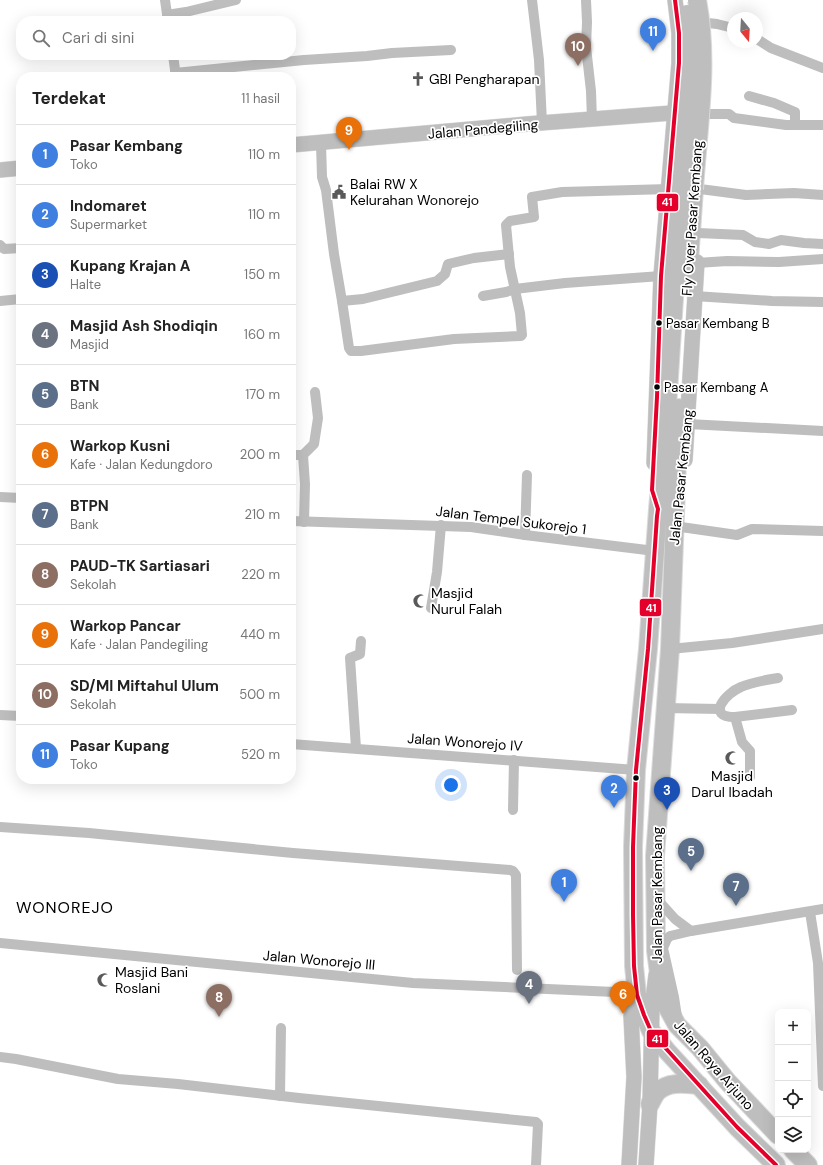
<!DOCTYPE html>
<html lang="id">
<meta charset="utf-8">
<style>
:root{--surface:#fff;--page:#f2f2f2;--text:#222;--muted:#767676;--line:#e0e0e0;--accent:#595959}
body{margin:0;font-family:"DM Sans",sans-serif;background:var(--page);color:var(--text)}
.controls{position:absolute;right:12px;bottom:12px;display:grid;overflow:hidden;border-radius:8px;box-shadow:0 4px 16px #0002}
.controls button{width:36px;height:36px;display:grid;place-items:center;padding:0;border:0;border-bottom:1px solid var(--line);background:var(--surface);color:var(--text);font:20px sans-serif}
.compass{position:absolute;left:727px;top:12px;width:36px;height:36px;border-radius:50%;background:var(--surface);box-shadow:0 4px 16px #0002;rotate:162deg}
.you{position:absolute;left:451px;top:785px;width:14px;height:14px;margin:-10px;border:3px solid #fff;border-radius:50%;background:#1a73e8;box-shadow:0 0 0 6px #1a73e833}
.badge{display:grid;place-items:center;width:26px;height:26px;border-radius:50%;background:var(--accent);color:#fff;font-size:13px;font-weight:700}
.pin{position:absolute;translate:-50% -33px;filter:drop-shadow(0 1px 2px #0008)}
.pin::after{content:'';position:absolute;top:21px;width:14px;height:12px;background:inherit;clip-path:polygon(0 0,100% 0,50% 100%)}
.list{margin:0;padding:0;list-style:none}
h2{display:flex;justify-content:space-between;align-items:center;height:52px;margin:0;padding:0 16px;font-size:17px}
h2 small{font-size:13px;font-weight:400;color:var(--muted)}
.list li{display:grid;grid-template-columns:26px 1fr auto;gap:12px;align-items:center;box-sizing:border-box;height:60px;padding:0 16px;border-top:1px solid var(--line)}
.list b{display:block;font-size:15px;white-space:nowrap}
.list p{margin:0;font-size:13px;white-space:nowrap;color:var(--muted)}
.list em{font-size:13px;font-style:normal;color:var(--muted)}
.icon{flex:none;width:22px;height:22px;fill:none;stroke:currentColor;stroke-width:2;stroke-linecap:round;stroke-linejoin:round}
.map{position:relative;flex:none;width:823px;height:1165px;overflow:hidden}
.search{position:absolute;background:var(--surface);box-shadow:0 4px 16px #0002;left:16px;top:16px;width:280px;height:44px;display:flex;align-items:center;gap:10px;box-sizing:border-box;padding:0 14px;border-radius:16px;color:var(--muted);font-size:15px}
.panel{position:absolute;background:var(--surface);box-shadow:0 4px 16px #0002;left:16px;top:72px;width:280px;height:712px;border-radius:16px}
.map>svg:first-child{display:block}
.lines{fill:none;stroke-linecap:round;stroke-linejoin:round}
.primary-casing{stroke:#dbdbdb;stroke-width:16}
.highway-casing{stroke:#dbdbdb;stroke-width:20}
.street{stroke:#bebebe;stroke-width:10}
.primary{stroke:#bebebe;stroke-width:15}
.highway{stroke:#bebebe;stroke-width:18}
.highway-bridge-casing{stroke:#dbdbdb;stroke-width:20;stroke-linecap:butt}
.highway-bridge{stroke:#bebebe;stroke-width:18}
.bus-1-casing{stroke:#fff;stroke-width:7}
.bus-1{stroke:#e4002b;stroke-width:4}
.bus-dot{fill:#000;stroke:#fff;stroke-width:1.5}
.labels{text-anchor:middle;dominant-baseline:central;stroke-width:3.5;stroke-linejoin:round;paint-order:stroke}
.bus-label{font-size:13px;fill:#000;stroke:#fff;text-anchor:start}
.poi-label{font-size:14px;fill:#000;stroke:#fff;text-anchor:start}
.street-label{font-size:14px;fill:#000;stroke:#fff}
.quarter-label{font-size:16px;letter-spacing:1px;fill:#000;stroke:#fff}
.line-badge{stroke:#fff;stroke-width:1.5}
.badge-label{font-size:11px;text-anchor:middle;font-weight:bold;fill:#fff}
</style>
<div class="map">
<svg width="823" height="1165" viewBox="0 0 823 1165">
<rect width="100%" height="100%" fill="#fff"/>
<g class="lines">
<defs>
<g id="primary">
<path d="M291,145L527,124L685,112"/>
<path d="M0,170L21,168"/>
<path d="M685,460L697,262"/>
<path d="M654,463L661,276L679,63V33L675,0"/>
<path d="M629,1165L634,1077L631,1016L637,995"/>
<path d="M646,1165L650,1104L652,1007L656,975"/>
</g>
<g id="highway">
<path d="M681,189L667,408L658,509L648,649L636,770L633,847L634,966L637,995L644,1015L651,1031L667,1051L737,1127L776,1165"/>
<path d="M688,276L694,189"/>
<path d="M679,408L670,649L655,856L656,951L661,988L665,1003L677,1025L700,1048L727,1081L778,1135"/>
<path d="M650,1104C652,1100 655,1094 658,1091C670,1081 685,1084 699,1085"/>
<path d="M793,1150L808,1165"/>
</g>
</defs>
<use href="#primary" class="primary-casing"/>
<use href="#highway" class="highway-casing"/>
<g class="street">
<path d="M165,0L168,21"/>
<path d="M532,0L539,60L542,123"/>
<path d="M586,0L587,22L586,47L591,91L592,120"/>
<path d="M167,15L186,12L236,0"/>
<path d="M708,23L717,24L733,28"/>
<path d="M757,39L771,48L823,68"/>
<path d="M173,55L176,77"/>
<path d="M175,73L304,60L367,56L392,53L451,50"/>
<path d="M749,96L774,103L795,112V125"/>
<path d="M707,114H729L734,118L786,125H823"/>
<path d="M321,143L322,177L326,190L334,254L342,301L363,299L437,281L445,274L448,264L474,258L509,254"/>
<path d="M700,189L746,195L794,193L823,195"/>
<path d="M698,233L743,235L755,242L769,244L781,240L804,243L823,244"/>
<path d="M0,245L4,249L21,248"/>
<path d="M697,263L727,261L779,262L823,259"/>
<path d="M483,296L506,292L515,289L565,283L661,276"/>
<path d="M694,296L772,301L823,302"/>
<path d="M0,301L21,299"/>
<path d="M342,301L349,348L351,351H361L454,339L521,336L522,335L520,313L510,267L506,225L510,221L534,217L532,197L562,192L669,189"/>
<path d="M688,424L823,431"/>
<path d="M291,455H303"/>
<path d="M0,497L21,498"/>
<path d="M291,521L471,527L525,535L655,551"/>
<path d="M304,522L305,484L303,455L314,444L318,418L315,392"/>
<path d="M674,526L737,535L752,529L823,531"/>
<path d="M525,535L527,475"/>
<path d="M431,608L437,572L441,525"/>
<path d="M670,649L732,643L823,629"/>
<path d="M778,678C766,680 752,682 741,687C726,693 705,717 735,717L792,710"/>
<path d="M665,708L720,709"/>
<path d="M0,715L21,716"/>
<path d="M735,717L742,742L750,751V777"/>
<path d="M291,744L636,770"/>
<path d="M356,748L350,658L360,654L361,641"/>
<path d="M513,810L514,760"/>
<path d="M0,827L89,833L293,853L510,870L513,871L516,875L517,970"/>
<path d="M656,898L675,919L691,931"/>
<path d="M810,912L818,963L823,1086"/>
<path d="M0,943L413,983L615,992H637"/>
<path d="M677,1017L674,997L663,948L667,939L670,936L691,931L823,909"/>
<path d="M0,1057L16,1059L118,1079L178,1084L299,1098L536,1122L538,1124L536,1165"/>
<path d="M280,1096L281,1028"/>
</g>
<use href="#primary" class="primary"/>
<use href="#highway" class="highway"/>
<defs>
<g id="highway-bridge">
<path d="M681,189L689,49L687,14"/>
<path d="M694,189C698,127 709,62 697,0"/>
</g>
</defs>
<use href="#highway-bridge" class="highway-bridge-casing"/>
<use href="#highway-bridge" class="highway-bridge"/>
<defs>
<path id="bus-1" d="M675,0L679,33V63L661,276L657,397L652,490L658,509L657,516L648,649L636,770L633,847V915L634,966L637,995L644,1015L651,1031L660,1042L737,1127L776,1165"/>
</defs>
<use href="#bus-1" class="bus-1-casing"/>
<use href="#bus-1" class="bus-1"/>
</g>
<defs>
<symbol id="church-bare" viewBox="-9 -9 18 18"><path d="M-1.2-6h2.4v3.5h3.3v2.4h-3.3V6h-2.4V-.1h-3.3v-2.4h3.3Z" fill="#595959" stroke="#fff" stroke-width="2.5" paint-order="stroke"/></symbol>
<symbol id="civic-bare" viewBox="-9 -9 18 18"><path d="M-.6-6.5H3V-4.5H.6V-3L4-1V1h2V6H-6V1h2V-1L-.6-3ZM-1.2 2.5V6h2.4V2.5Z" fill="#595959" stroke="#fff" stroke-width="2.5" paint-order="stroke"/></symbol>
<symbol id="mosque-bare" viewBox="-9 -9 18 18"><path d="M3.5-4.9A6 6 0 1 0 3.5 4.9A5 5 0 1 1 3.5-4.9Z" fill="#595959" stroke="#fff" stroke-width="2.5" paint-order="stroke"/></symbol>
</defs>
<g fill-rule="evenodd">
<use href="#church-bare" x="408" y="69" width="20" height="20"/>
<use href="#civic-bare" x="329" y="182" width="20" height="20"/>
<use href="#mosque-bare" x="410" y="591" width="20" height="20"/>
<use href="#mosque-bare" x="722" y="748" width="20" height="20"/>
<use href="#mosque-bare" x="94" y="970" width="20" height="20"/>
</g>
<g class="bus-dot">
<circle cx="659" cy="323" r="3.5"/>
<circle cx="657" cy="387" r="3.5"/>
<circle cx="636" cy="778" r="3.5"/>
</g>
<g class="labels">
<g class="bus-label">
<text x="666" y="323">Pasar Kembang B</text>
<text x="664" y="387">Pasar Kembang A</text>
</g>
<g class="poi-label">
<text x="429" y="79">GBI Pengharapan</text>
<text x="350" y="184">Balai RW X<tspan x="350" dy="16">Kelurahan Wonorejo</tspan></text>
<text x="431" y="593">Masjid<tspan x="431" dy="16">Nurul Falah</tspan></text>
<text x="732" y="776" text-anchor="middle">Masjid<tspan x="732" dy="16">Darul Ibadah</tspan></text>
<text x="115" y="972">Masjid Bani<tspan x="115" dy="16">Roslani</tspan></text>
</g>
<g class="street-label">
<text transform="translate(483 129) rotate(-5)">Jalan Pandegiling</text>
<text transform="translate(692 218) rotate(-86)">Fly Over Pasar Kembang</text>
<text transform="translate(681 477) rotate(-84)">Jalan Pasar Kembang</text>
<text transform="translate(511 520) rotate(7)">Jalan Tempel Sukorejo 1</text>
<text transform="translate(465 742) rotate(4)">Jalan Wonorejo IV</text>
<text transform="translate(657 895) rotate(-90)">Jalan Pasar Kembang</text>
<text transform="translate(319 960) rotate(5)">Jalan Wonorejo III</text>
<text transform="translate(714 1065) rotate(49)">Jalan Raya Arjuno</text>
</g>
<g class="quarter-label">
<text x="65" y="907">WONOREJO</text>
</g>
</g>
<g class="line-badge">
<rect x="656" y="193" width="23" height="19" rx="4" fill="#e4002b"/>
<rect x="639" y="598" width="23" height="19" rx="4" fill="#e4002b"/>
<rect x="646" y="1029" width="23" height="19" rx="4" fill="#e4002b"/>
</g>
<g class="badge-label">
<text x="667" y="206">41</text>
<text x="651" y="612">41</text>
<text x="657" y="1043">41</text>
</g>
</svg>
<div class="controls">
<button>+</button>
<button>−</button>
<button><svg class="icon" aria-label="locate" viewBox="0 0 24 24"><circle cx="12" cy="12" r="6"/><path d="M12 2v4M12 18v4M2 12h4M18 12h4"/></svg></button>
<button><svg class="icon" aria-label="layers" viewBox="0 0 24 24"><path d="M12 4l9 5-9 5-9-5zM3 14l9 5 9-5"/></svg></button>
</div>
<svg class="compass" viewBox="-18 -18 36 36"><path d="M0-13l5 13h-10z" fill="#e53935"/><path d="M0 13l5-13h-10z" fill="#767676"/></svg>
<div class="you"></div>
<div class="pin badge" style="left:564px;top:902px;background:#3f7fe0">1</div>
<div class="pin badge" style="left:614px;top:808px;background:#3f7fe0">2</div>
<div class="pin badge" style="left:667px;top:810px;background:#1a4fb4">3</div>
<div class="pin badge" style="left:529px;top:1004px;background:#6b7280">4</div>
<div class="pin badge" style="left:691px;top:871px;background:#5c6f8a">5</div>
<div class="pin badge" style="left:623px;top:1014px;background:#e8710a">6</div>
<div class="pin badge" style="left:736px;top:906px;background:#5c6f8a">7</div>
<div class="pin badge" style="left:219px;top:1017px;background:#8d6e63">8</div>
<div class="pin badge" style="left:349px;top:150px;background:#e8710a">9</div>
<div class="pin badge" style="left:578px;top:66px;background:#8d6e63">10</div>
<div class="pin badge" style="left:653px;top:51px;background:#3f7fe0">11</div>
<div class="search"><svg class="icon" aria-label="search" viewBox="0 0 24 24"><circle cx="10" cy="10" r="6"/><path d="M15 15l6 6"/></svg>Cari di sini</div>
<section class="panel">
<h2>Terdekat<small>11 hasil</small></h2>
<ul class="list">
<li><span class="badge" style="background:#3f7fe0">1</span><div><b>Pasar Kembang</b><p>Toko</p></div><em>110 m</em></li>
<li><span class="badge" style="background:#3f7fe0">2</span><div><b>Indomaret</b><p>Supermarket</p></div><em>110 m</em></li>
<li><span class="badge" style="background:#1a4fb4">3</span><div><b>Kupang Krajan A</b><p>Halte</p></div><em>150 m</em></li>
<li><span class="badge" style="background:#6b7280">4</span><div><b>Masjid Ash Shodiqin</b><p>Masjid</p></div><em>160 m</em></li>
<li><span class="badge" style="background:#5c6f8a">5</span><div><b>BTN</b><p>Bank</p></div><em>170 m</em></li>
<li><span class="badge" style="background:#e8710a">6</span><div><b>Warkop Kusni</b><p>Kafe · Jalan Kedungdoro</p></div><em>200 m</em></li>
<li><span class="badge" style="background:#5c6f8a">7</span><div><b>BTPN</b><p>Bank</p></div><em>210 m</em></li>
<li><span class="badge" style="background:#8d6e63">8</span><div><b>PAUD-TK Sartiasari</b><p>Sekolah</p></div><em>220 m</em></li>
<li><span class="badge" style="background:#e8710a">9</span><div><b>Warkop Pancar</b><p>Kafe · Jalan Pandegiling</p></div><em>440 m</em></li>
<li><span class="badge" style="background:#8d6e63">10</span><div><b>SD/MI Miftahul Ulum</b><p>Sekolah</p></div><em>500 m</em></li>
<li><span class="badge" style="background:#3f7fe0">11</span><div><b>Pasar Kupang</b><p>Toko</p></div><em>520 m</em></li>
</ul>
</section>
</div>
